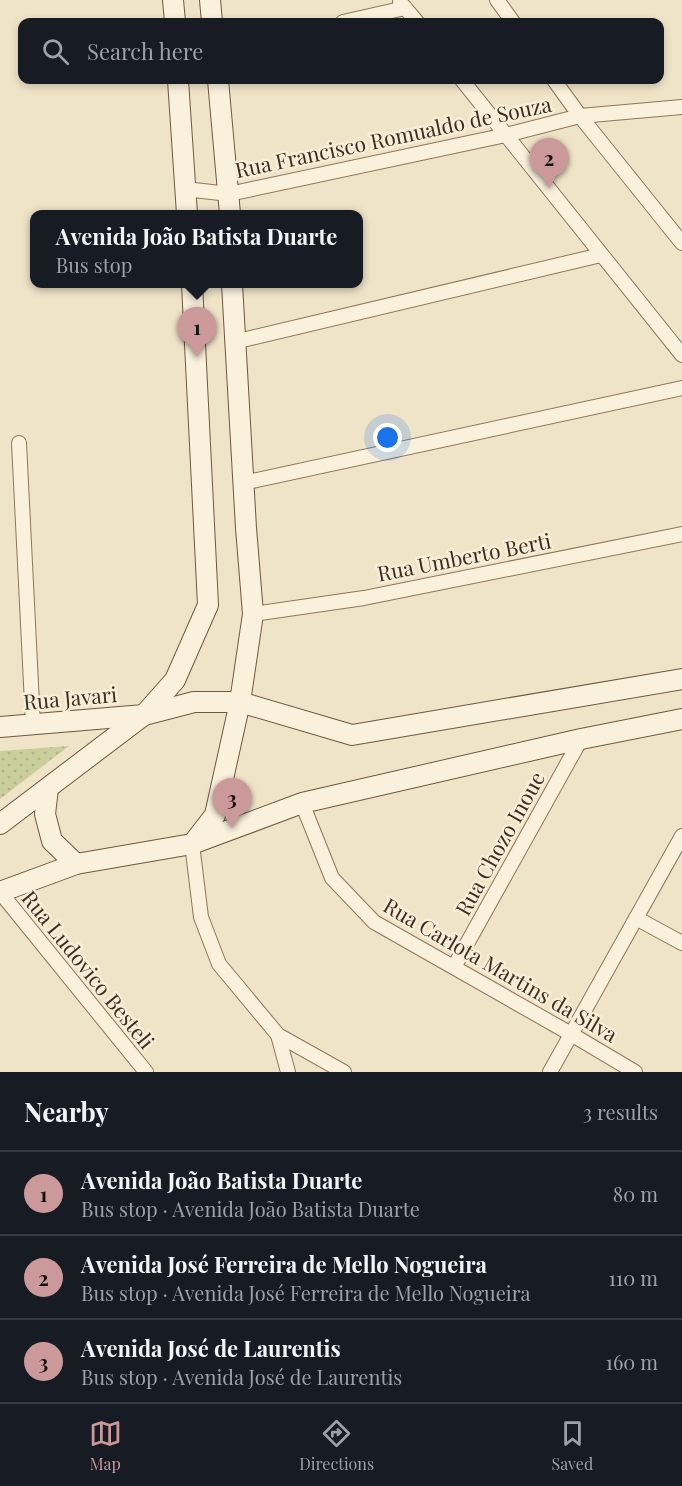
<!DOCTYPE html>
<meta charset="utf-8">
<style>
:root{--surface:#171b24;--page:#20242c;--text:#f1f3f6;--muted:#9ea1a6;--line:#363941;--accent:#cc999b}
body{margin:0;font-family:"Playfair Display",serif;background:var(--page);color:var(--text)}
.you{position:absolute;left:388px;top:438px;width:21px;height:21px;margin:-15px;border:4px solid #fff;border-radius:50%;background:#1a73e8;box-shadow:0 0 0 9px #1a73e833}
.badge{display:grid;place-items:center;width:39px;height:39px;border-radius:50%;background:var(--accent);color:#111;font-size:20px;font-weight:700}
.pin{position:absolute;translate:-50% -50px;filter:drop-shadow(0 2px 3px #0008)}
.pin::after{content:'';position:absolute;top:32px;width:21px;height:18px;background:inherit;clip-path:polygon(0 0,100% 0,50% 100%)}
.popup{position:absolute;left:30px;top:210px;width:333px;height:78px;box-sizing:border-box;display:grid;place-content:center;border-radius:12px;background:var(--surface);filter:drop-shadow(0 2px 4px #0005);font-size:20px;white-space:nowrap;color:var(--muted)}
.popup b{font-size:22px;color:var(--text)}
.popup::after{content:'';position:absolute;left:50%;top:100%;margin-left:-12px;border:12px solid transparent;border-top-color:var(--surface)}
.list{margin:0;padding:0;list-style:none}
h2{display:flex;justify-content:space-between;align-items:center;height:78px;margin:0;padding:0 24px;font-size:26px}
h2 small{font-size:20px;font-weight:400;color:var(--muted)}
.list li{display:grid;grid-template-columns:39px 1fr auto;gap:18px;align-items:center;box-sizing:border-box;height:84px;padding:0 24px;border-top:2px solid var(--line)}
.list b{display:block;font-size:22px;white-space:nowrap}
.list p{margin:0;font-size:20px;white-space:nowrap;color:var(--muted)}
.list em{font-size:20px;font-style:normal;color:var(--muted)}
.icon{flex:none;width:33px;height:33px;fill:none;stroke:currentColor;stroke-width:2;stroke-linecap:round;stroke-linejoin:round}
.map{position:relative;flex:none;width:682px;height:1072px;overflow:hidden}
.search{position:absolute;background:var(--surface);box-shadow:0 3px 9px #0003;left:18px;right:18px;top:18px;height:66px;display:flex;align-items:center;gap:15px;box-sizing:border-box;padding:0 21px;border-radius:12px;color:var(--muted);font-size:22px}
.sheet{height:330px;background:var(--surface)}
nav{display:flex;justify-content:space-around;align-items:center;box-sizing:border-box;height:84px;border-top:2px solid var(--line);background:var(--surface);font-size:16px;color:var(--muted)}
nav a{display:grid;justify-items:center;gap:3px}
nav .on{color:var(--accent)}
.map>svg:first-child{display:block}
.park{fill:url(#park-dots)}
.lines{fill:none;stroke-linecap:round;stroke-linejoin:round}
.street-casing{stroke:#8d765c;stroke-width:16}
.secondary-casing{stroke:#6f573f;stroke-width:22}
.street{stroke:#faf1dc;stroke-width:14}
.secondary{stroke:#faf1dc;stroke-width:20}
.labels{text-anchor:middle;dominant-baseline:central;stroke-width:5;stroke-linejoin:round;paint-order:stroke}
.street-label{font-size:21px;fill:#3d2e20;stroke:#f7eed8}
</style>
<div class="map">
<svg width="682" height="1072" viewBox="0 0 682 1072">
<defs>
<pattern id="park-dots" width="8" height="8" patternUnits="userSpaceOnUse" patternTransform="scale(1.5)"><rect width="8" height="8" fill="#c9cf9b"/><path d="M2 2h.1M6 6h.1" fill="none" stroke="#aeb285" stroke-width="1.8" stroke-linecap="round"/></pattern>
</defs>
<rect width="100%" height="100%" fill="#f0e4c8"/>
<path class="park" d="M69,746L0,799V751Z"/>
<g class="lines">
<defs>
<g id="street">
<path d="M497,0L513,22"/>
<path d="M400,2L417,22"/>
<path d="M343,22L405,8"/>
<path d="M462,80L682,355"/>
<path d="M554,80L580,116L682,243"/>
<path d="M185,189L229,194L506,135L580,116L682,107"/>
<path d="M234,342L601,255"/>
<path d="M19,443L33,724"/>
<path d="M243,483L682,388"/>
<path d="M253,614L364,598L682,534"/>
<path d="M302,803L332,878L374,922L571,1034L635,1072"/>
<path d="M192,844L201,917L219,964L278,1035L344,1072"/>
<path d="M0,892L146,1072"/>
<path d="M636,918L682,943"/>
<path d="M454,967L581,739"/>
<path d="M278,1035L288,1072"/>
<path d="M550,1072L682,836"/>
</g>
<g id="secondary">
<path d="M173,0L175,22"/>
<path d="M210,0L212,22"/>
<path d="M178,80L187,214"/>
<path d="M218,80L230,214"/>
<path d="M0,727L144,715L194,702H240L352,735L682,679"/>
<path d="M48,788L45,814L52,841L76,864"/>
<path d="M0,824L144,715L175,680L208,605L192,284"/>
<path d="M194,842L215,815L240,702L253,614L246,528L232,284"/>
<path d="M0,892L76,864L192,844L302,803L581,739L682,719"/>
</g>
</defs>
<use href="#street" class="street-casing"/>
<use href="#secondary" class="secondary-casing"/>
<use href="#street" class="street"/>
<use href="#secondary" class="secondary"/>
</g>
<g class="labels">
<g class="street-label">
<text transform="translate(393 136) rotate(-12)">Rua Francisco Romualdo de Souza</text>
<text transform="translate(464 556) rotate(-11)">Rua Umberto Berti</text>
<text transform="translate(70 697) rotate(-5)">Rua Javari</text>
<text transform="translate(499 843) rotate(-61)">Rua Chozo Inoue</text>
<text transform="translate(89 969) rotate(51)">Rua Ludovico Besteli</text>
<text transform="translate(501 969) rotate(30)">Rua Carlota Martins da Silva</text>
</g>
</g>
</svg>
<div class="you"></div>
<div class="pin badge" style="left:197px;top:357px">1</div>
<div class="popup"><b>Avenida João Batista Duarte</b>Bus stop</div>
<div class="pin badge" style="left:549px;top:188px">2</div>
<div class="pin badge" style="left:232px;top:828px">3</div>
<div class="search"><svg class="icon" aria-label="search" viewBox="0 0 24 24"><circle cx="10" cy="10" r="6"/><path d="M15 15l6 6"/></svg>Search here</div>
</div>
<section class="sheet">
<h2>Nearby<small>3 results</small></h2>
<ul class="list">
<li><span class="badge">1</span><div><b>Avenida João Batista Duarte</b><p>Bus stop · Avenida João Batista Duarte</p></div><em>80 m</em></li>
<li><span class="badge">2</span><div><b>Avenida José Ferreira de Mello Nogueira</b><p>Bus stop · Avenida José Ferreira de Mello Nogueira</p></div><em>110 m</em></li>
<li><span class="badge">3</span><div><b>Avenida José de Laurentis</b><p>Bus stop · Avenida José de Laurentis</p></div><em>160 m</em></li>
</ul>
</section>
<nav>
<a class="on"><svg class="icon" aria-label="map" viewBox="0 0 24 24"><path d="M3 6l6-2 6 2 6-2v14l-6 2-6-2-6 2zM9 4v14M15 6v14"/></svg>Map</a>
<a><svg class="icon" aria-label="directions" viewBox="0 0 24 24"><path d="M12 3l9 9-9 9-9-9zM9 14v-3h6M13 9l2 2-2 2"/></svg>Directions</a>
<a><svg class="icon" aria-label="saved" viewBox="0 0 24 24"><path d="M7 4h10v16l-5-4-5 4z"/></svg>Saved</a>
</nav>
